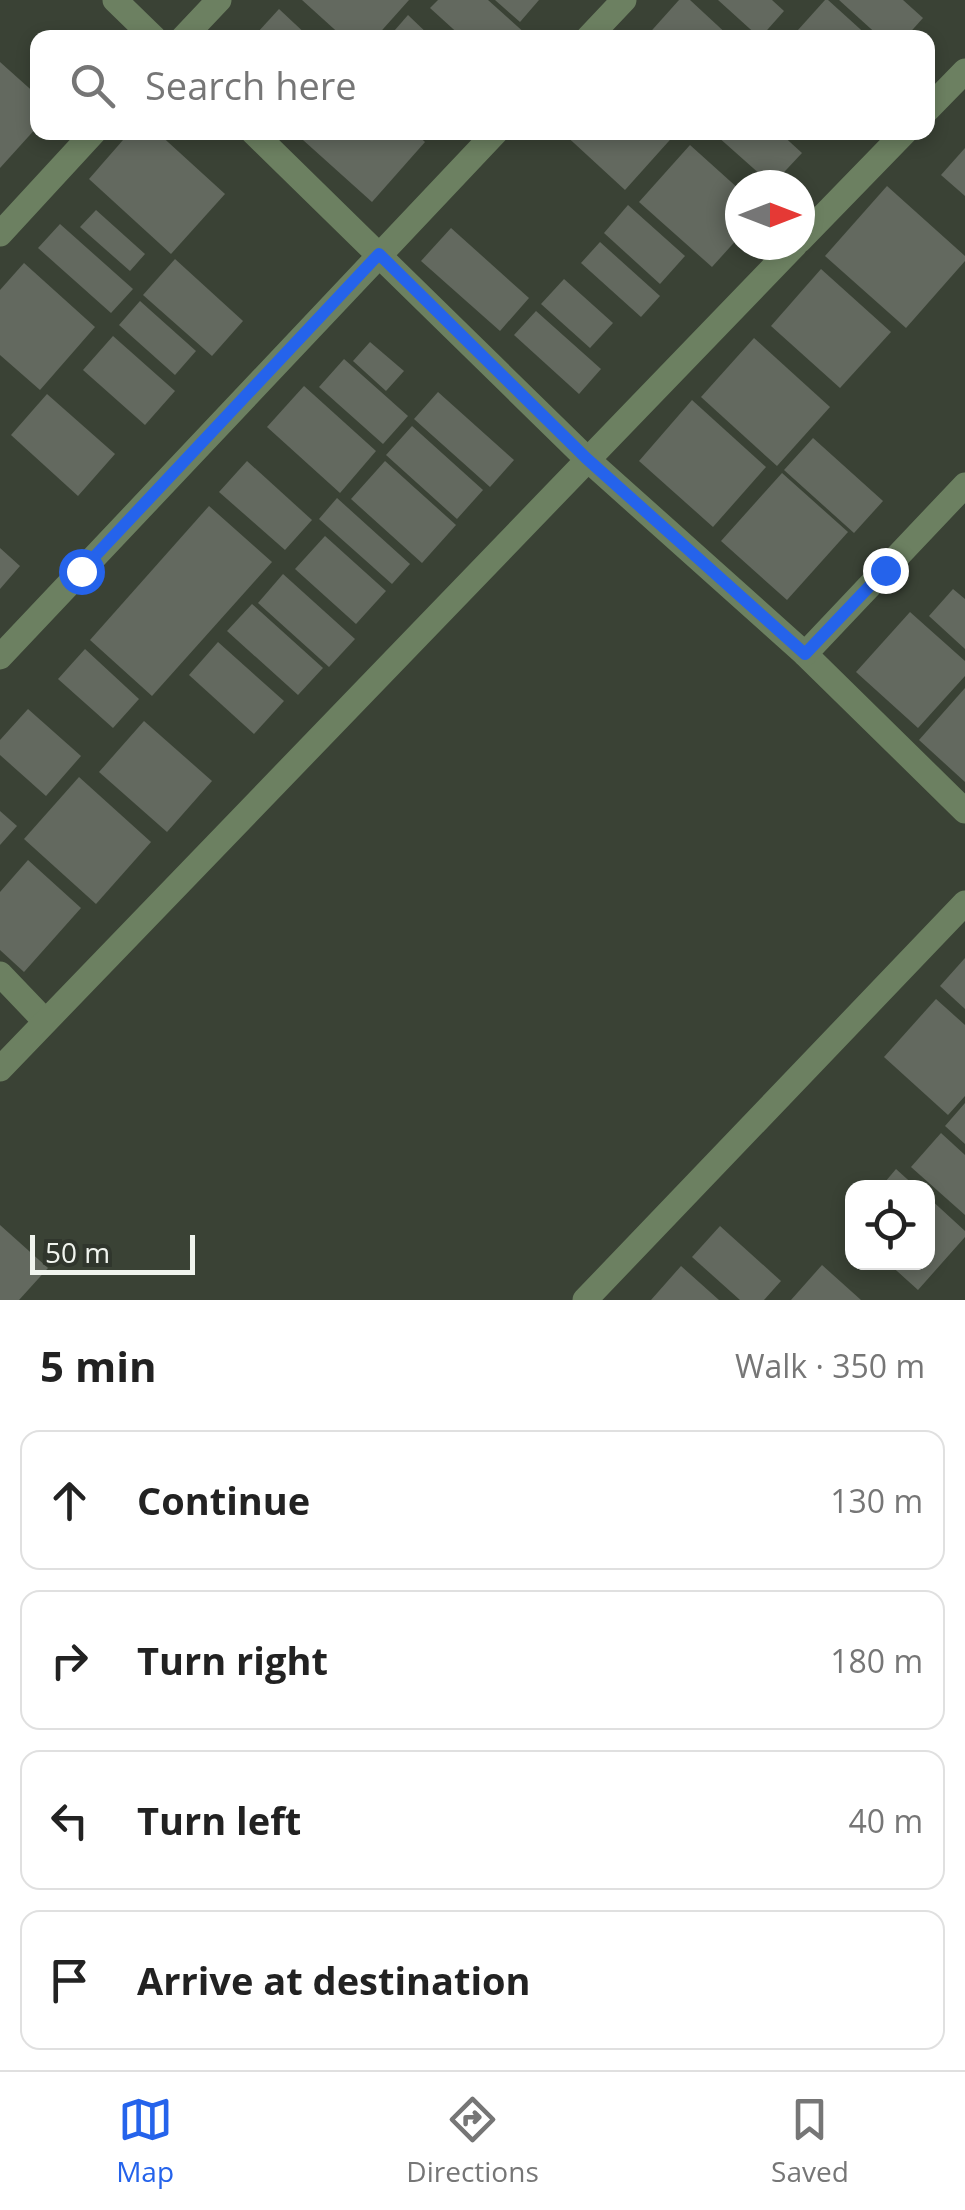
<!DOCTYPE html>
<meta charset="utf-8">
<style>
:root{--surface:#fff;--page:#f2f2f2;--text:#222;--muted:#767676;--line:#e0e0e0;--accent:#2563eb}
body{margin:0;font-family:"Open Sans",sans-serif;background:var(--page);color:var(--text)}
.controls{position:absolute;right:30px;bottom:30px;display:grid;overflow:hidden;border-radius:20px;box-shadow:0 5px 15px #0003}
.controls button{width:90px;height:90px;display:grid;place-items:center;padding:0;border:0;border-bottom:2px solid var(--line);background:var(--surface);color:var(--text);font:50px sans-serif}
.compass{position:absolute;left:725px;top:170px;width:90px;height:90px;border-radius:50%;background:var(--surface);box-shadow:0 5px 15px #0003;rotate:90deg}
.scale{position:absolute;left:30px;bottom:25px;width:165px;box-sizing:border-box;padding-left:10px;border:5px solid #f0f4ee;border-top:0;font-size:28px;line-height:35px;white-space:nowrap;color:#f0f4ee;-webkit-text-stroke:8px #30362d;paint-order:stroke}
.stop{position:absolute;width:30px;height:30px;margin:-22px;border:8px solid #2563eb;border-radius:50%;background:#fff}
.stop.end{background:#2563eb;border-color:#fff;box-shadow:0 2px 10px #0008}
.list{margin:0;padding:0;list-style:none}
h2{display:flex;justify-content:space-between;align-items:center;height:130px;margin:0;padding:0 40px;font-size:42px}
h2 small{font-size:32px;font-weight:400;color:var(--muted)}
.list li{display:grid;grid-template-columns:65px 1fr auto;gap:30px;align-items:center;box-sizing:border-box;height:140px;margin:0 20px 20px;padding:0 20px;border:2px solid var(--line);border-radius:20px}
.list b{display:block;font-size:38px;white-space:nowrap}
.list em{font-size:32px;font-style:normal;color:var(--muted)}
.icon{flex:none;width:55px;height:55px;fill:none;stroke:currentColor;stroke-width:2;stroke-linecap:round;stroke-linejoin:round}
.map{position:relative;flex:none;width:965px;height:1300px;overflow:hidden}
.search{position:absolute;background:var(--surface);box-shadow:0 5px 15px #0003;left:30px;right:30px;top:30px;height:110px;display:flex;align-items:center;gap:25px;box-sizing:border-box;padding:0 35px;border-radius:20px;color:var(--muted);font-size:38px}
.sheet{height:770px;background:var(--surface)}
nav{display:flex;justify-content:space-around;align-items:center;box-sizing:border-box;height:140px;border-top:2px solid var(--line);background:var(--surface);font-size:28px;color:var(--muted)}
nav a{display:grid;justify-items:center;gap:5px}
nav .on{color:var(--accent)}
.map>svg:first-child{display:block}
.built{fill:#3a4235;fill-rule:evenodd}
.building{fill:#63695f}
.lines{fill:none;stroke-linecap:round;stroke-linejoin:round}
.minor{stroke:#6c8061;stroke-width:25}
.route{stroke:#2563eb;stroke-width:12}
</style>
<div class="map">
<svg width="965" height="1300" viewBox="0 0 965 1300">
<rect width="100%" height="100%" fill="#30362d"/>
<path class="built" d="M0,0H965V1300H0ZM38,38H928V132H38ZM740,185H800V245H740ZM852,1188H928V1262H852Z"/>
<g class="building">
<path d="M302,0H409L375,38H344Z"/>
<path d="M438,0H488L527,35L524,38H463L430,8Z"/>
<path d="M495,0H539L520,22Z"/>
<path d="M679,0H690L731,38H645Z"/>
<path d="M718,0H772L784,11L760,38Z"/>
<path d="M825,0H828L870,38H806L798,30Z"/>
<path d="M839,0H903L923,18L905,38H881Z"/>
<path d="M279,9L310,38H263L258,32Z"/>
<path d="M408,15L432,38H388Z"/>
<path d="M0,62L38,96V126L0,168Z"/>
<path d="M130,132H157L225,194L171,254L89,179Z"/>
<path d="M310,132H414L425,142L372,202L303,140Z"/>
<path d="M562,132H677L625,190Z"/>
<path d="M720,132H779L802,153L772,185L717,136Z"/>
<path d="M690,145L740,190V236L712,267L639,202Z"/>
<path d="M965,148V196L941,175Z"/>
<path d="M887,186L965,256V261L906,328L825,256Z"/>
<path d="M628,205L685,256L660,284L604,233Z"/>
<path d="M96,210L145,254L130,271L80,227Z"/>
<path d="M60,224L133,289L111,313L38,248Z"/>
<path d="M451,228L529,298L500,331L421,261Z"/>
<path d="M600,242L660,296L641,317L581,263Z"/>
<path d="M175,259L243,321L212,356L143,295Z"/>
<path d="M24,263L95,327L40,390L0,355V290Z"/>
<path d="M821,269L891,332L840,388L771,326Z"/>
<path d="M564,279L613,323L590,348L541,304Z"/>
<path d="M140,301L196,351L175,375L119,325Z"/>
<path d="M536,311L601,369L579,394L514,335Z"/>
<path d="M113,336L175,391L145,425L83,370Z"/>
<path d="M754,338L830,407L777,466L701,397Z"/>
<path d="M370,342L404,371L386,391L353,361Z"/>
<path d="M344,359L408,416L383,444L319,387Z"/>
<path d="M304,386L376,451L340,493L267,427Z"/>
<path d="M438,392L514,460L490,487L414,419Z"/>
<path d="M47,394L115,454L78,496L11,435Z"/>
<path d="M692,400L766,467L713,527L639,461Z"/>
<path d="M412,426L483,490L457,519L386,455Z"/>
<path d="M813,438L883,501L854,533L784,470Z"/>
<path d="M247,461L312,520L285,550L219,492Z"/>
<path d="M385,461L456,525L422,563L351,499Z"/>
<path d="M782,473L848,532L787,600L721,541Z"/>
<path d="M337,498L410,564L392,584L319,519Z"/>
<path d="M209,506L272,562L152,696L90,640Z"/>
<path d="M325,536L386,591L356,624L295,569Z"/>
<path d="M0,548L20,566L0,589Z"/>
<path d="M283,574L355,639L329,667L258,603Z"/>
<path d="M953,589L965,599V649L929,616Z"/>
<path d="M252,604L323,668L298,695L227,631Z"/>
<path d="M910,612L965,661V676L918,728L856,672Z"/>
<path d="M218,642L284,701L254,734L189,675Z"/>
<path d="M85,649L139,699L113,728L58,679Z"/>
<path d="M965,688V782L919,740Z"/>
<path d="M28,709L81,756L46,796L0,755V740Z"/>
<path d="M144,721L212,781L167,832L99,772Z"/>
<path d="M79,777L151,842L96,904L24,839Z"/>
<path d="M0,811L17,826L0,845Z"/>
<path d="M28,860L81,908L24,972L0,950V892Z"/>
<path d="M965,958V1009L940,986Z"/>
<path d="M936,999L965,1025V1096L948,1115L884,1057Z"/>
<path d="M965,1103V1144L945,1126Z"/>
<path d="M941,1133L965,1155V1215L911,1167Z"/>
<path d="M896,1169L917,1188H880Z"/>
<path d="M928,1197L965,1231V1237L918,1290L887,1262H928Z"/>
<path d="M0,1225L48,1268L19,1300H0Z"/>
<path d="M720,1226L781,1281L764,1300H740L692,1257Z"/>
<path d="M822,1265L861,1300H791Z"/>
<path d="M681,1266L719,1300H651Z"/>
</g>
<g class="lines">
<g class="minor">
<path d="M115,0L154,38"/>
<path d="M183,38L219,0"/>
<path d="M588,38L624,0"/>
<path d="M928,109L965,71"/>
<path d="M253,132L586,458L805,654L965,811"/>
<path d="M0,234L94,132"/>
<path d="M800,240L905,132"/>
<path d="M805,654L965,485"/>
<path d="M0,657L496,132"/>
<path d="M0,974L45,1021"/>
<path d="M0,1069L795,245"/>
<path d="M585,1300L965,903"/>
</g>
</g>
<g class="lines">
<path class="route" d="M81,571L379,254L586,458L805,654L885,570"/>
</g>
</svg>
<div class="controls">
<button><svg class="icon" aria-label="locate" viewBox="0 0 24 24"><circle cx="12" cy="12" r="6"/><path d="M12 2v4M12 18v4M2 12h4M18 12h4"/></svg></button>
</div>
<svg class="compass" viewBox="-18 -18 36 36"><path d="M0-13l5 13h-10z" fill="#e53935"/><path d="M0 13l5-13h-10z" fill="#767676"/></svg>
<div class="scale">50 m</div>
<div class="stop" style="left:81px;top:571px"></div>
<div class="stop end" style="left:885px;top:570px"></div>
<div class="search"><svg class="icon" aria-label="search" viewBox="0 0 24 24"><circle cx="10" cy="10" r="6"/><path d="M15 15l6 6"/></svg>Search here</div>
</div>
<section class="sheet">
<h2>5 min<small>Walk · 350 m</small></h2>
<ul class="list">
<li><svg class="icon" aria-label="ahead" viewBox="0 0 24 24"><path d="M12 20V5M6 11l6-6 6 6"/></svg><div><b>Continue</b></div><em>130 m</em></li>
<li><svg class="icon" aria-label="right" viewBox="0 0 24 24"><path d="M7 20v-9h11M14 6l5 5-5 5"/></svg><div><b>Turn right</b></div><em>180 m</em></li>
<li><svg class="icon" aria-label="left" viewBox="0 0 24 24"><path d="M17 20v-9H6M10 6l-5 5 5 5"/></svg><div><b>Turn left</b></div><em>40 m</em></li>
<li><svg class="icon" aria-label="arrive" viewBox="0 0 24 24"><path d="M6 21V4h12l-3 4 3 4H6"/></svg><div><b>Arrive at destination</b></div></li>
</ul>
</section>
<nav>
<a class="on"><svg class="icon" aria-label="map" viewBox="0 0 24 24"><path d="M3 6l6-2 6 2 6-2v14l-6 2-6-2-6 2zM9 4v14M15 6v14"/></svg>Map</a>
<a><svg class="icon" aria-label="directions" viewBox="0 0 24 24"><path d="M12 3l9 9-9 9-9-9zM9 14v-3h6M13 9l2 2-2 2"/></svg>Directions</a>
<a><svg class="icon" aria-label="saved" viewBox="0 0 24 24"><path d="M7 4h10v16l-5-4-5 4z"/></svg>Saved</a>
</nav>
